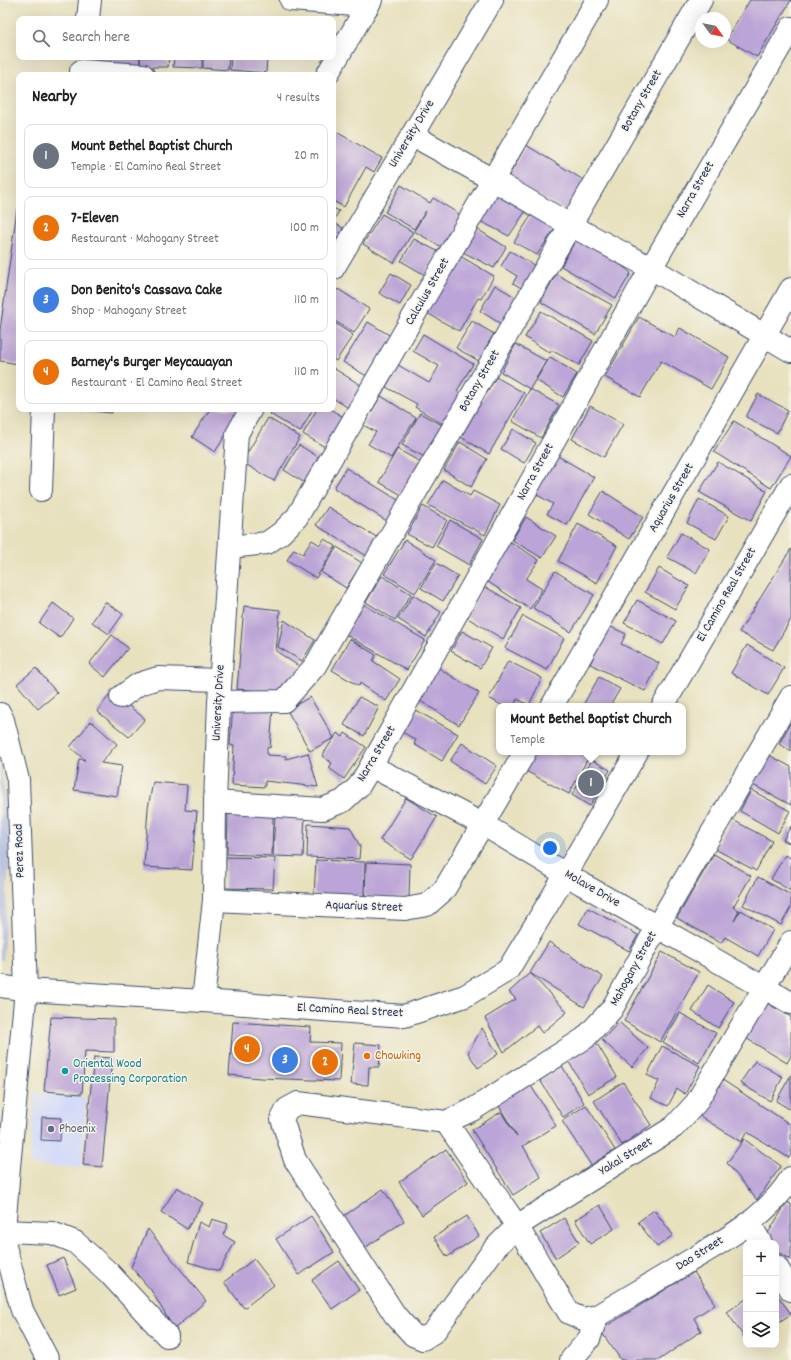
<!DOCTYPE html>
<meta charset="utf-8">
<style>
:root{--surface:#fff;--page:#f6f6f6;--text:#202124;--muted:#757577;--line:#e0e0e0;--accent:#0b8043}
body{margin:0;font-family:Dekko,sans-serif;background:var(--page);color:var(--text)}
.controls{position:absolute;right:12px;bottom:12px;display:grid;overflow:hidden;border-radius:8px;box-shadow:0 4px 16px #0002}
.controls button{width:36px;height:36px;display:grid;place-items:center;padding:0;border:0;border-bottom:1px solid var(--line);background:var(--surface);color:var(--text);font:20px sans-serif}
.compass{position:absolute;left:695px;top:12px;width:36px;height:36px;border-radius:50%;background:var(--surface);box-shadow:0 4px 16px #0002;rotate:123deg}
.you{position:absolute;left:550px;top:848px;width:14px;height:14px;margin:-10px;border:3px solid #fff;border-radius:50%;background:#1a73e8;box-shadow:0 0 0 6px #1a73e833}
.badge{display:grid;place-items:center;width:26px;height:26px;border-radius:50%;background:var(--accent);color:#fff;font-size:13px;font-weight:700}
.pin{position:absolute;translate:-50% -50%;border:2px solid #fff;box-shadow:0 1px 4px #0006}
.popup{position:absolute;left:496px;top:703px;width:190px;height:52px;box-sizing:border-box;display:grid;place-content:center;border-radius:8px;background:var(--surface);filter:drop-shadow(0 1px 3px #0005);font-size:13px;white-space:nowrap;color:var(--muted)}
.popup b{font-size:15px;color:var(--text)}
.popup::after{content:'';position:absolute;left:50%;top:100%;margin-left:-8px;border:8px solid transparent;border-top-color:var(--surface)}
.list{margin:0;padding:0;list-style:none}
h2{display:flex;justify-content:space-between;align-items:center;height:52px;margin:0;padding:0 16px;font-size:17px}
h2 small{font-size:13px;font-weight:400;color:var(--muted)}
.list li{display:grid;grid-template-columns:26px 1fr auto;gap:12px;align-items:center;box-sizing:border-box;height:64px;margin:0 8px 8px;padding:0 8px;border:1px solid var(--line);border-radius:8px}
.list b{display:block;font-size:15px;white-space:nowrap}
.list p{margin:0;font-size:13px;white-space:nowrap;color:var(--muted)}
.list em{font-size:13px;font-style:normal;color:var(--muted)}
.icon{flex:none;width:22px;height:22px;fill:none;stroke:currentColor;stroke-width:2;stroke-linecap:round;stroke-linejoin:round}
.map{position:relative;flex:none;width:791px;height:1360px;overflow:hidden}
.search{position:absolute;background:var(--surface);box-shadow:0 4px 16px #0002;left:16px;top:16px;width:320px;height:44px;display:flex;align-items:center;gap:10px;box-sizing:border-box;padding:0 14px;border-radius:8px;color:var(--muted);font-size:15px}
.panel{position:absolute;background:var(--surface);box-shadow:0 4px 16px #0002;left:16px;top:72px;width:320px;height:340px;border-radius:8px}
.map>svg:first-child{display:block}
.built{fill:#d1d9f9}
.industrial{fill:#bbc3de}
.building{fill:#bba4d7}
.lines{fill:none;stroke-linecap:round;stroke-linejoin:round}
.minor-casing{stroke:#3a4a6c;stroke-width:24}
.minor{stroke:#fff;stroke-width:22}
.food-dot{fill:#e8710a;stroke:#f7f3e8;stroke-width:1.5}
.culture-dot{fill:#0f9aa8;stroke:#f7f3e8;stroke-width:1.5}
.service-dot{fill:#5c6f8a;stroke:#f7f3e8;stroke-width:1.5}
.labels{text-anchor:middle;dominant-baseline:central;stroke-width:3;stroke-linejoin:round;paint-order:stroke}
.street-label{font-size:13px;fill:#1b2f5e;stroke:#f7f3e8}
.food-label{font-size:13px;fill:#c56008;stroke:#f7f3e8;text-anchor:start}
.culture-label{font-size:13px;fill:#0d838f;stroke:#f7f3e8;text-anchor:start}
.service-label{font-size:13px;fill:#4e5e75;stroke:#f7f3e8;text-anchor:start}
</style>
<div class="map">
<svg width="791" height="1360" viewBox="0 0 791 1360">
<rect width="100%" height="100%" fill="#f7f3e8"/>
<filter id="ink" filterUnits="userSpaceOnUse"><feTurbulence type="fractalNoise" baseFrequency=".025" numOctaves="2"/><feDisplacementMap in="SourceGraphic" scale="8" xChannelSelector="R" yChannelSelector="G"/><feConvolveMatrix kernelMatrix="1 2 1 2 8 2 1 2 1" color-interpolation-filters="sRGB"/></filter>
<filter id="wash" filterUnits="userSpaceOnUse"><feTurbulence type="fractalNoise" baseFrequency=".012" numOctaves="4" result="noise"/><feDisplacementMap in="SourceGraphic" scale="16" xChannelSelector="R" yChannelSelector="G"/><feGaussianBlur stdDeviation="0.9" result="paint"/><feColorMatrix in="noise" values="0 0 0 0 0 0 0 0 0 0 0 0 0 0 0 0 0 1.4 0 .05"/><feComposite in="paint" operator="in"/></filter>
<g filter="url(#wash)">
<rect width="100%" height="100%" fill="#e7e1be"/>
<path class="built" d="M35,1093L86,1097L81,1168L30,1165Z"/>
<path class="industrial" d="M0,755L10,845L3,960H0Z"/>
<g id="blocks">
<g class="building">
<path d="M750,0H791L757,57L726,39Z"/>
<path d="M97,57H140L139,71L96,66Z"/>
<path d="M140,57H169L168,67H140Z"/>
<path d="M174,57H202V68L173,67Z"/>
<path d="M203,57H229L228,70L203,68Z"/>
<path d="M231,57H267L266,73L230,70Z"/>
<path d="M333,130L382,158L374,172L366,167L344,207L333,201Z"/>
<path d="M526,145L587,182L569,212L507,179Z"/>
<path d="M401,185L430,203L433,198L469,220L450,252L414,231L426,211L414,229L385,212Z"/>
<path d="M496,193L527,209L509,236L480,221Z"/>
<path d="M333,208L339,211L333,222Z"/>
<path d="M17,210H19V364L0,361V330Z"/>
<path d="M534,211L558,224L537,255L514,242Z"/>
<path d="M382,214L413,232L394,263L363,244Z"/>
<path d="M333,222L343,228L335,243L333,242Z"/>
<path d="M477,229L506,247L494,268L461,251Z"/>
<path d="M414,239L439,252L425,275L401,261Z"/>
<path d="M576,239L607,254L631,273L616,298L561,266Z"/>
<path d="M510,251L537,267L523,289L513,283L517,276L501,266Z"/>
<path d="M460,256L494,276L481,299L478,298L459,331L427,313Z"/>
<path d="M391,273L411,285L400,305L379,293Z"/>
<path d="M556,274L612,305L595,334L541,302Z"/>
<path d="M495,285L522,301L506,327L480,311Z"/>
<path d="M338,289L369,309L354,333L333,320V297Z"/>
<path d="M541,311L593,341L579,365L551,350L550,353L525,337Z"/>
<path d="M639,317L675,337L680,328L729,357L711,389L661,361L640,397L605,377Z"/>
<path d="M472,321L494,334L484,350L492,355L486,365L456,348Z"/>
<path d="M333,322L353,335L336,361L333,359Z"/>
<path d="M368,322L394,338L370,378L343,362Z"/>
<path d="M423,334L473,364L457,391L464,395L446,426L415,407L417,404L386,387L398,365L429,383L439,366L413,351Z"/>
<path d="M516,344L546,361L530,389L501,372Z"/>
<path d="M550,357L577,374L563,397L536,380Z"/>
<path d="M333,368L364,387L350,409L333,398Z"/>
<path d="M496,377L524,393L489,454L461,437Z"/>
<path d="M530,389L559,405L541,438L512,421Z"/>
<path d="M758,394L788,410L777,433L746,417Z"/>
<path d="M381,396L416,418L391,458L368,444L376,432L363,425Z"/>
<path d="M590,406L623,424L604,457L572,439Z"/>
<path d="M81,409H112V413L81,410Z"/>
<path d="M210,409H242L215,452L192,437Z"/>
<path d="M273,409H313L300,432L270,414Z"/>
<path d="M317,409H330L348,420L330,450L303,434Z"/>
<path d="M420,413L447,428L430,460L402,445Z"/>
<path d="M268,418L300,437L274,481L242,462Z"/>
<path d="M734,421L791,456L771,488L714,452Z"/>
<path d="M513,429L536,443L524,463L501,449Z"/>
<path d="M460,442L487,459L471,487L444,470Z"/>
<path d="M299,445L320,458L305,483L284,470Z"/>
<path d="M397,449L426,465L407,498L379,482Z"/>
<path d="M556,455L594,477L567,525L547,514L553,504L534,493Z"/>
<path d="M718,462L767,491L751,521L699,492Z"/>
<path d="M346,468L403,503L390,523L334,488Z"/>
<path d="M443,480L470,496L473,491L500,505L485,535L428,505Z"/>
<path d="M603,491L643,517L629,539L589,514Z"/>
<path d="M699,499L729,516L716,539L687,523Z"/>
<path d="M423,506L447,520L432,547L407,534Z"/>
<path d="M328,507L378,538L367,556L316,525Z"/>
<path d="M526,517L556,536L542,558L512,540Z"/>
<path d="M450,520L483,539L469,565L436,546Z"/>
<path d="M578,524L617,546L597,583L558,561Z"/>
<path d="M681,533L710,549L696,573L667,557Z"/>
<path d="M324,539L336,546L316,578L287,560L294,549L303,554L312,540L320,545Z"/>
<path d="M405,540L436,560L415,593L384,574Z"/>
<path d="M509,541L539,560L526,579L542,589L530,609L485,580Z"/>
<path d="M337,547L362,563L346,588L321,572Z"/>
<path d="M791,549V619L773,650L739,632Z"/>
<path d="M436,563L458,576L443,601L421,588Z"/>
<path d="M659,568L689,586L675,609L645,592Z"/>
<path d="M555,571L594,595L571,632L533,608Z"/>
<path d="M382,576L411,594L395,620L366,602Z"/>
<path d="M484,586L521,608L503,639L466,617Z"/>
<path d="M413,595L441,612L426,637L398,619Z"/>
<path d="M637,600L676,621L663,644L624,623Z"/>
<path d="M105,602L123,614L109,634L92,622Z"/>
<path d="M53,603L73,618L60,638L39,623Z"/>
<path d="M363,604L425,640L407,670L345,634Z"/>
<path d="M244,606L280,610L276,651L303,669L290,687L272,692L237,689Z"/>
<path d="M523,616L564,638L547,670L505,648Z"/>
<path d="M284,620L315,640L302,661L278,647Z"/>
<path d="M609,626L626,634L621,644L659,663L645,691L590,664Z"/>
<path d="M462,631L492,648L480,668L451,651Z"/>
<path d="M112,635L128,648L105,677L89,664Z"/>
<path d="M350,639L376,655L373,661L400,679L386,701L360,683L359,686L332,670Z"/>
<path d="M747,645L784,668L768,695L731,673Z"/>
<path d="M508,661L542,678L529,705L517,699L514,706H503L489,698Z"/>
<path d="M437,667L479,693L459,725L417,699Z"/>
<path d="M36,668L57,693L38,709L17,684Z"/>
<path d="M599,677L620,689L610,706H585L583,705Z"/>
<path d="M112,692L145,719L129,737L97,711Z"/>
<path d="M310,697L334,738L337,733L343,737L345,733L366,747L344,779L329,768L332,763L322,756L334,738L310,751L287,710Z"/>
<path d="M359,697L379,707L364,736L344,725Z"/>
<path d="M233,705L273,708L270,748L267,747V755L286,756V759L308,753L318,787L265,781V787L232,785L234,746L230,745Z"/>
<path d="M410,707L458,734L442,761L414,744L416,740L397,729Z"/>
<path d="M91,721L117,744L101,763L122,766L117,796L74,790L79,759L85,760L70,747Z"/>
<path d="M791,722V751L779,744Z"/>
<path d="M462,743L497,766L485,784L450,761Z"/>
<path d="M533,752H576L588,758L569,794L524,770Z"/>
<path d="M769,755L791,767V805L753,785Z"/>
<path d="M592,760L610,770L590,806L572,795Z"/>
<path d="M153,782L187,785L185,810L197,811L192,870L144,867L148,808Z"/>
<path d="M751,790L790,811L778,833L740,811Z"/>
<path d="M406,798L437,817L411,859L380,840Z"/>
<path d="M275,812L305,813L303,857L273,856Z"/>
<path d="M228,814L273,815L272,856L227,854Z"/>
<path d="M731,819L772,841L756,871L715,849Z"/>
<path d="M308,824L350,827L360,846L359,859L307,857Z"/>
<path d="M791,826V844L783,840Z"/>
<path d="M714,854L751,876L733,907L739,911L734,921L741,910L773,930L758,956L725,937L721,943L677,918Z"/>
<path d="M785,855L791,858V891L771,879Z"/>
<path d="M226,857L275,858L273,889L225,888Z"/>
<path d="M316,860L365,862L364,897L314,895Z"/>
<path d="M366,862L410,864L409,898L365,896Z"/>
<path d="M758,877L791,895V907L781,925L743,905Z"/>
<path d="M588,908L638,935L629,951L579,924Z"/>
<path d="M549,942L603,977L584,1007L530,973Z"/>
<path d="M662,952L699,972L660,1042L624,1021Z"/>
<path d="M530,973L567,1012L542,1033L537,1026L504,1052L485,1018L516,999L509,992Z"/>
<path d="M708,985L734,1002L718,1028L692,1011Z"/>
<path d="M765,1002L791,1017V1056L787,1063L744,1037Z"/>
<path d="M680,1013L716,1033L699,1063L663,1042Z"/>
<path d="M51,1017L114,1019V1052L85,1051L82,1094L44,1091Z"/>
<path d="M233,1022L311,1027L310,1042L341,1043L339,1081L260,1078L229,1075Z"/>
<path d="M619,1022L648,1048L632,1067L602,1040Z"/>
<path d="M482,1028L498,1054L478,1068L468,1053Z"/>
<path d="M596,1042L617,1077L588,1094L567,1059Z"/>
<path d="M355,1043L381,1045L379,1067H369L368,1085L351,1084Z"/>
<path d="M662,1046L700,1066L685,1094L677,1089L668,1106L651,1098L659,1081L647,1075Z"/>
<path d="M94,1057L112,1058L102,1167L83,1165Z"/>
<path d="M755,1061L783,1077L770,1101L740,1083Z"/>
<path d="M562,1066L584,1103L563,1117L540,1080Z"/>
<path d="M791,1075V1110L776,1101Z"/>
<path d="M721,1079L791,1125V1154L789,1158L747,1132L741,1142L700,1116Z"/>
<path d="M528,1081L556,1126L523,1146L541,1177L513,1195L472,1130L501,1112L517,1137L496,1101Z"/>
<path d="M623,1082L651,1125L622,1145L594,1101Z"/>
<path d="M586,1105L615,1150L591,1165L562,1121Z"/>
<path d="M42,1117L61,1118L60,1141L41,1140Z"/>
<path d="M744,1139L781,1166L757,1200L727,1163Z"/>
<path d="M446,1149L468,1182L422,1215L399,1182Z"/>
<path d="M177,1187L203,1203L187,1229L161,1212Z"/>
<path d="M383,1189L404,1221L363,1249L341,1218Z"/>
<path d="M787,1202L791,1204V1260L776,1251V1243H762Z"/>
<path d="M600,1205L614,1229L590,1244L575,1220Z"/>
<path d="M654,1210L673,1235L657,1247L638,1222Z"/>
<path d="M311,1216L334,1252L299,1275L276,1239Z"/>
<path d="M467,1216L479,1236L447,1257L434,1237Z"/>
<path d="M564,1218L579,1242L556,1258L540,1233Z"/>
<path d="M212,1219L228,1224L223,1235L235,1242L219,1271L188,1262L199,1222L209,1227Z"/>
<path d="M148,1229L206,1301L174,1329L151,1290L131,1267Z"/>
<path d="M63,1258L76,1288L59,1295L47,1265Z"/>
<path d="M254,1259L274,1285L244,1308L224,1282Z"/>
<path d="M339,1261L359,1290L332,1309L312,1280Z"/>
<path d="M694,1272L715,1304L694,1318L701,1331L659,1360H621L600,1330Z"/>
<path d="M776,1293L791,1314L776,1324Z"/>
<path d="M746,1299V1340L727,1312Z"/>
</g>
</g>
</g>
<g filter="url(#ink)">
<use href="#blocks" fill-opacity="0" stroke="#3a4a6c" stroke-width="1"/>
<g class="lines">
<defs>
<g id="minor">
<path d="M291,0L368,6"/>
<path d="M88,19L90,0"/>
<path d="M81,71L143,75"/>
<path d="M327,75L371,0"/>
<path d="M412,135L493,180L570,225L651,268L791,351"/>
<path d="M333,269L492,0"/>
<path d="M41,490L44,409"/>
<path d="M230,547L267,543L281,533L297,517L597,0"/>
<path d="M121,697L139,684L158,678L220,680"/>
<path d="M791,697L657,927L612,1009L585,1038L472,1110L446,1122L298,1103L287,1109L282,1119L295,1160L395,1315L413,1335L423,1339L434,1332L494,1249L517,1226L674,1127L696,1103L791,942"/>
<path d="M219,702L284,701L315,666L701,0"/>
<path d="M552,706L791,289"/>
<path d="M663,706L791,485"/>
<path d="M0,714L3,720L18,780L26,990L9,1167L4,1231L5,1246L22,1310L48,1360"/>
<path d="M371,766L484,825L582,884L791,1003"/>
<path d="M215,802L323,809L343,801L359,786L371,766L651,268L791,28"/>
<path d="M214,900L405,909L427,905L444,890L525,752"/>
<path d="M0,986L26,990L203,1001L404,1016L465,996L508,970L566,874L637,752"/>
<path d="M203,1001L214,900L215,802L219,702L237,434L251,409"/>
<path d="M446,1122L517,1226L569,1313L583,1319L597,1316C625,1299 653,1283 681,1266C721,1242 766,1219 791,1178"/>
<path d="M749,1223L761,1243"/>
<path d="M4,1231L52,1233L75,1242L109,1273L167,1336"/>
<path d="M776,1266L791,1290"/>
<path d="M571,1360L589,1339L597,1316"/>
</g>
</defs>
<use href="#minor" class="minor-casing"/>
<use href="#minor" class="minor"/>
</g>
</g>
<circle class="food-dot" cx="367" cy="1056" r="4"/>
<circle class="culture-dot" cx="65" cy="1071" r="4"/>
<circle class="service-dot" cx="51" cy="1129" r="4"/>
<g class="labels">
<g class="street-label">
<text transform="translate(642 101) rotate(-60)">Botany Street</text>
<text transform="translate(412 134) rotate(-59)">University Drive</text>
<text transform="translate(696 190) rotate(-60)">Narra Street</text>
<text transform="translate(428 292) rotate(-60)">Calculus Street</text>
<text transform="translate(480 381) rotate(-60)">Botany Street</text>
<text transform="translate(536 472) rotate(-61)">Narra Street</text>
<text transform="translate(672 498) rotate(-60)">Aquarius Street</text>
<text transform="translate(727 595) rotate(-60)">El Camino Real Street</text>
<text transform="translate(219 703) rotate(-87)">University Drive</text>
<text transform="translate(377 754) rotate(-59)">Narra Street</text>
<text transform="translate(20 851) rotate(-92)">Perez Road</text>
<text transform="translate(592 889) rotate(30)">Molave Drive</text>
<text transform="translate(364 907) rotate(2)">Aquarius Street</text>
<text transform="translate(634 969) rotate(-61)">Mahogany Street</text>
<text transform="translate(350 1011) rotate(3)">El Camino Real Street</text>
<text transform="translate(626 1157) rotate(-32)">Yakal Street</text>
<text transform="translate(700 1254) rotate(-32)">Dao Street</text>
</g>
<g class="food-label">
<text x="375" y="1056">Chowking</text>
</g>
<g class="culture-label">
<text x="73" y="1064">Oriental Wood<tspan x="73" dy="15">Processing Corporation</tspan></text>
</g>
<g class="service-label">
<text x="59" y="1129">Phoenix</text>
</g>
</g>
</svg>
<div class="controls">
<button>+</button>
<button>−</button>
<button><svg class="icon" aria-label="layers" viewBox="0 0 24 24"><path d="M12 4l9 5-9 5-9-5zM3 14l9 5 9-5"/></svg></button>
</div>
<svg class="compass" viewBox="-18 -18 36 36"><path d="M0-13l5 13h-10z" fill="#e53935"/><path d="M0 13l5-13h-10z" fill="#757577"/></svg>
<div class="you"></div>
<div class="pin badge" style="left:591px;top:783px;background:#6b7280">1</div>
<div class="popup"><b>Mount Bethel Baptist Church</b>Temple</div>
<div class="pin badge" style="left:325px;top:1062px;background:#e8710a">2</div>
<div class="pin badge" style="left:285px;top:1060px;background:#3f7fe0">3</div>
<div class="pin badge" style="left:247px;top:1049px;background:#e8710a">4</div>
<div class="search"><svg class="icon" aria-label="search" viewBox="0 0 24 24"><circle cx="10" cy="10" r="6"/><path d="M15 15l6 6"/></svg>Search here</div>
<section class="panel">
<h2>Nearby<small>4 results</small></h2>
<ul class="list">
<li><span class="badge" style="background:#6b7280">1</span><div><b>Mount Bethel Baptist Church</b><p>Temple · El Camino Real Street</p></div><em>20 m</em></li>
<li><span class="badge" style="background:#e8710a">2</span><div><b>7-Eleven</b><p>Restaurant · Mahogany Street</p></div><em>100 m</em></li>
<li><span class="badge" style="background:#3f7fe0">3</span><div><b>Don Benito's Cassava Cake</b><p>Shop · Mahogany Street</p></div><em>110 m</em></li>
<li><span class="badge" style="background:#e8710a">4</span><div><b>Barney's Burger Meycauayan</b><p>Restaurant · El Camino Real Street</p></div><em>110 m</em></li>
</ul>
</section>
</div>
